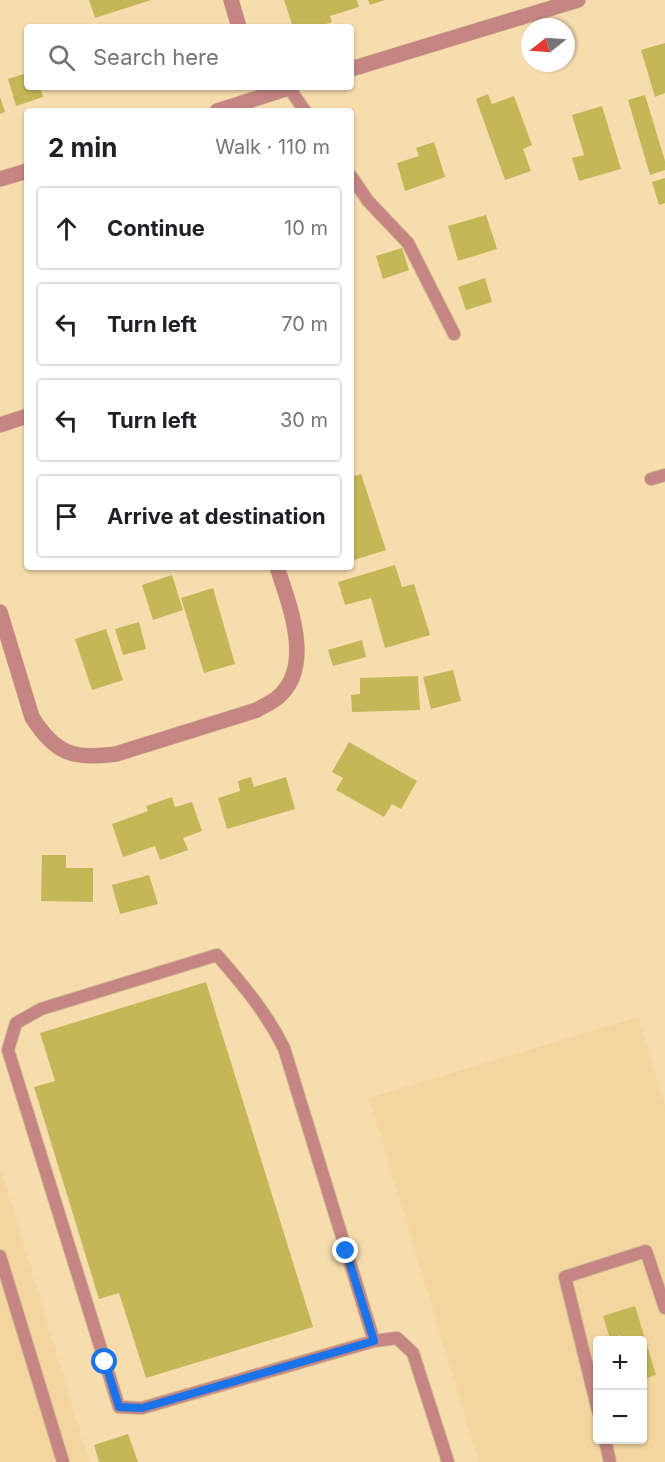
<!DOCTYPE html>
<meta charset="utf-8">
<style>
:root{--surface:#fff;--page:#f2f2f2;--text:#202124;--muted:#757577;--line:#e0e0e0}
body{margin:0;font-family:Inter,sans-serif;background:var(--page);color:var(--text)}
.controls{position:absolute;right:18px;bottom:18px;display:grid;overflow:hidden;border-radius:6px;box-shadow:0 2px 4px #0004}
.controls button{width:54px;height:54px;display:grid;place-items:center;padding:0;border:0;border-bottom:2px solid var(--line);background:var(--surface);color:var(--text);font:30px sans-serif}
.compass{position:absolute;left:521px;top:18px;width:54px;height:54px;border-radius:50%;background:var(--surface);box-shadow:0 2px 4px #0004;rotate:253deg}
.stop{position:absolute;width:18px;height:18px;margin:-14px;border:4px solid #1a73e8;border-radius:50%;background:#fff}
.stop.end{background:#1a73e8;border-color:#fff;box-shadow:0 2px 6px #0008}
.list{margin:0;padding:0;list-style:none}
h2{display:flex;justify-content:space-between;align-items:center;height:78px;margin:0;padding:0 24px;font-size:26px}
h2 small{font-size:20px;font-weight:400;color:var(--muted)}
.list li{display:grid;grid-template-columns:39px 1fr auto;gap:18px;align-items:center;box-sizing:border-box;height:84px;margin:0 12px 12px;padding:0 12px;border:2px solid var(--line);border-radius:6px}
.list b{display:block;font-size:22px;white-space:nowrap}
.list em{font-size:20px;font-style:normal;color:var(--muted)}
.icon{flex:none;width:33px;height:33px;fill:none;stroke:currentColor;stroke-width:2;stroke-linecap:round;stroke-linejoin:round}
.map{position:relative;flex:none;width:665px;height:1462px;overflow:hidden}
.search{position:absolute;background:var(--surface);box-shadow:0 2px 4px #0004;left:24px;top:24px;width:330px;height:66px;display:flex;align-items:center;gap:15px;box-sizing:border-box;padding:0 21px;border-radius:6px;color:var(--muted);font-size:22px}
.panel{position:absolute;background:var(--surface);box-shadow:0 2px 4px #0004;left:24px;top:108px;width:330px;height:462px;border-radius:6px}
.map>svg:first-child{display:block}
.built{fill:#f3d59f;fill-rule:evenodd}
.building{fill:#c4b758}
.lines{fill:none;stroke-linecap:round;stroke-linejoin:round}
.lane-casing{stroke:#d2ba91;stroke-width:14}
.street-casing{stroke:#d2ba91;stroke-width:16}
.lane{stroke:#c58582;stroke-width:12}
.street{stroke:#c58582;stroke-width:15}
.route{stroke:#1a73e8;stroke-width:8}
</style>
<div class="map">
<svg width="665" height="1462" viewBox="0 0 665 1462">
<rect width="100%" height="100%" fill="#f7dcae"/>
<g class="built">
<path d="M638,1017L665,1106V1462H479L369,1098ZM598,1340H642V1440H598Z"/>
<path d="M0,1166L89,1462H0Z"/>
</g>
<g class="building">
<path d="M89,0H151L95,18Z"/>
<path d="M284,0H357L359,7L330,16L332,22L317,27H293Z"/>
<path d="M368,0H385L370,5Z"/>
<path d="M665,43V93L655,97L641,50Z"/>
<path d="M27,73V87H40L43,97L16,106L8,79Z"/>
<path d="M488,94L492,104L514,96L532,145L523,149L531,171L505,180L476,99Z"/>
<path d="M645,95L665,161V170L650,175L628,100Z"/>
<path d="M0,97L5,112L0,114Z"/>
<path d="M602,106L621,169L579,181L572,158L584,155L572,115Z"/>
<path d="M434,142L445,177L405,191L397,163L419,156L416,148Z"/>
<path d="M665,178V203L659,205L652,182Z"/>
<path d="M486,215L497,249L458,261L448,226Z"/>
<path d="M402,248L409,270L383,279L376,256Z"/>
<path d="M485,278L492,302L466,310L458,287Z"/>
<path d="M361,474L386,550L354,560L351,552V477Z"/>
<path d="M395,565L402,587L414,584L430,635L385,648L371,598L345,605L338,582Z"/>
<path d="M172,575L183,610L153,620L142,585Z"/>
<path d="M213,588L235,664L204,673L181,598Z"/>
<path d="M139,622L146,649L123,655L115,629Z"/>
<path d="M106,629L123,680L92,690L75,639Z"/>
<path d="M362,640L366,657L333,666L328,650Z"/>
<path d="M453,670L461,701L431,709L423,677Z"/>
<path d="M418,676L420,710L352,712L351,695L360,694V678Z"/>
<path d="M349,742L417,781L401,809L392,804L384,817L336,790L343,778L332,772Z"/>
<path d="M251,777L254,787L286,777L295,809L227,829L218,798L240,791L238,781Z"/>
<path d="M172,797L175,807L192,802L202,831L183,838L188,850L160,860L155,846L123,857L112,824L148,811L146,806Z"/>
<path d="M42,855H66V868H93V902L41,901Z"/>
<path d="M149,875L158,904L120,914L112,885Z"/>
<path d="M206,982L313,1327L146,1378L119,1293L99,1299L34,1087L55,1081L40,1033Z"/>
<path d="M635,1306L656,1375L642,1380V1340H622L620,1335L610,1339L603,1316Z"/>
<path d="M128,1434L138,1462H99L94,1445Z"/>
</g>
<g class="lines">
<defs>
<g id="lane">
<path d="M289,88L305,111"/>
<path d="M351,176L368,201L408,243L454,334"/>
<path d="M651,479L665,475"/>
<path d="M0,1256L63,1462"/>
<path d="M374,1341L284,1048C266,1012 243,985 217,955L41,1009L16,1023L8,1050L119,1407L142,1408L374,1341L397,1338L413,1353L448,1462"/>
<path d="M598,1411L565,1277L646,1251L665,1308"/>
<path d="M605,1440L610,1462"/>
</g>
<g id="street">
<path d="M231,0L239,27"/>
<path d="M351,69L578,0"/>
<path d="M217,111L292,87"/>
<path d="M0,179L27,171"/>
<path d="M0,425L27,416"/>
<path d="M0,612L32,717C55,754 74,760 116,754L257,710C263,706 271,703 277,698C315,667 289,604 277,567"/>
</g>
</defs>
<use href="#lane" class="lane-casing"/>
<use href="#street" class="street-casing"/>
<use href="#lane" class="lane"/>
<use href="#street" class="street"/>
</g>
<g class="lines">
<path class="route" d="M105,1362L119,1407L142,1408L374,1341L346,1251"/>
</g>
</svg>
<div class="controls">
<button>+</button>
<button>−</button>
</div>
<svg class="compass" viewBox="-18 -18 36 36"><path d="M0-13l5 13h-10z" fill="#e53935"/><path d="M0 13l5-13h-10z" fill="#757577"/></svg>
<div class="stop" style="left:105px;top:1362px"></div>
<div class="stop end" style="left:346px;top:1251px"></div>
<div class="search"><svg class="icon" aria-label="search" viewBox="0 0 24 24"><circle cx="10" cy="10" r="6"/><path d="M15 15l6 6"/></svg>Search here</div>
<section class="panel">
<h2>2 min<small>Walk · 110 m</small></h2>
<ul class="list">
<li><svg class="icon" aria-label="ahead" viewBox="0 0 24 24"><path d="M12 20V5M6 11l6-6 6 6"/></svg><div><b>Continue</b></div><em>10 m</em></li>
<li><svg class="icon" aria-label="left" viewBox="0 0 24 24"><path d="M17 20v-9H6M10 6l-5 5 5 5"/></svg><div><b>Turn left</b></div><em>70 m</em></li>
<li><svg class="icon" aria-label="left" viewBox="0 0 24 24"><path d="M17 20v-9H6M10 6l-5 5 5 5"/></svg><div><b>Turn left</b></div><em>30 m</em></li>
<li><svg class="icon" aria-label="arrive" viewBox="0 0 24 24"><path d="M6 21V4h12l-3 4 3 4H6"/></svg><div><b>Arrive at destination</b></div></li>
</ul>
</section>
</div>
